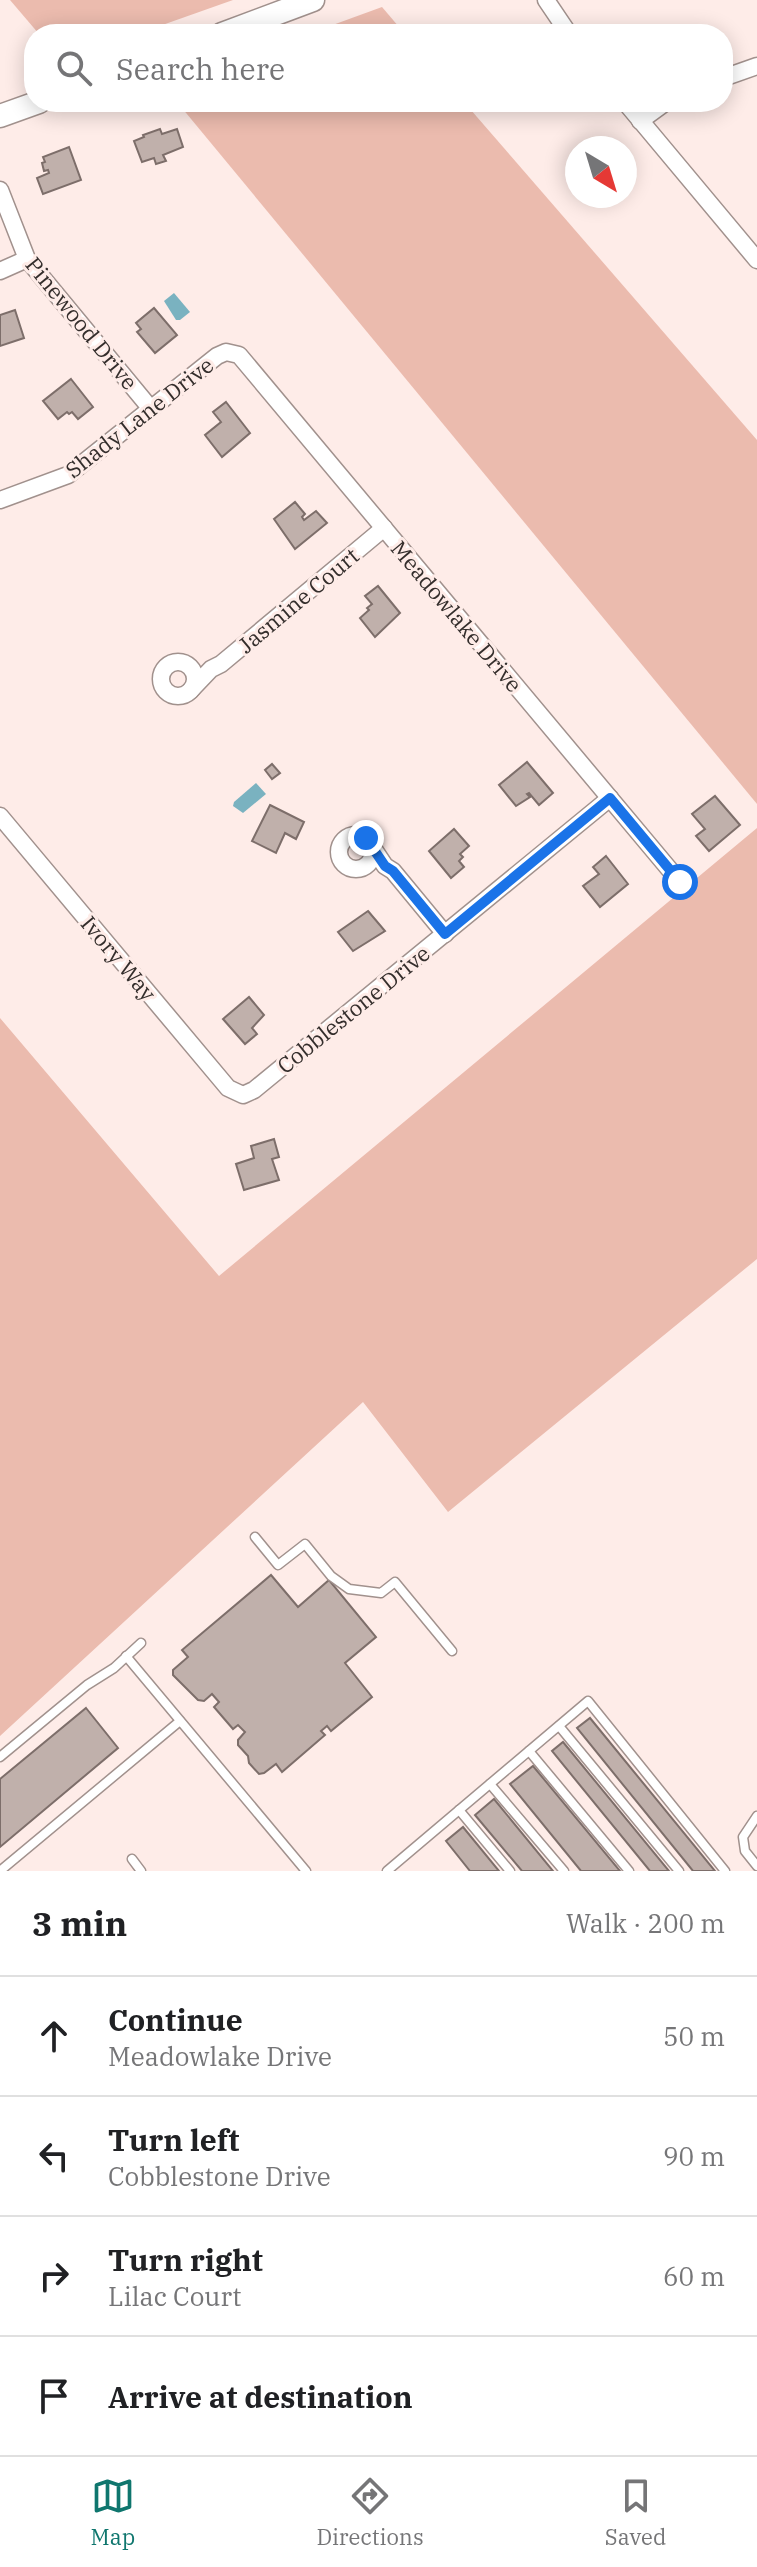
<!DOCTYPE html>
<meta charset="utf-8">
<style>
:root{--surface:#fff;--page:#f6f6f6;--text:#202124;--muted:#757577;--line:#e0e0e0;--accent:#0f766e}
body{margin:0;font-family:"IBM Plex Serif",serif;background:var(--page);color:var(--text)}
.compass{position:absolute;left:565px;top:136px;width:72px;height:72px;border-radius:50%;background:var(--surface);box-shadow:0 4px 20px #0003;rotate:142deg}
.stop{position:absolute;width:24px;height:24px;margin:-18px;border:6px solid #1a73e8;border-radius:50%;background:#fff}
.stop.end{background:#1a73e8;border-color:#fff;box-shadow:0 2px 8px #0008}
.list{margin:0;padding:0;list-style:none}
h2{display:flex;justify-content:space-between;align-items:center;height:104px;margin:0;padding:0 32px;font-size:34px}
h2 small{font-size:26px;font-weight:400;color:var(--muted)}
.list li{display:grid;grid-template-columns:52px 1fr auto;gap:24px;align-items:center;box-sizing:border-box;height:120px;padding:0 32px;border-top:2px solid var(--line)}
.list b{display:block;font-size:30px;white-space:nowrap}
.list p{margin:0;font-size:26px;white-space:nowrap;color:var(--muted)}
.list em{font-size:26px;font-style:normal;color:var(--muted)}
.icon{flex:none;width:44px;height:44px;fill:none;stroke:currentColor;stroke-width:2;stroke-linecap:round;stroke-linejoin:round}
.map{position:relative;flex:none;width:757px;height:1871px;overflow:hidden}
.search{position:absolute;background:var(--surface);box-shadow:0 4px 20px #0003;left:24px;right:24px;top:24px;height:88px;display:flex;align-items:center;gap:20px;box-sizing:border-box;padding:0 28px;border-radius:32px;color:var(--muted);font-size:30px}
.sheet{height:584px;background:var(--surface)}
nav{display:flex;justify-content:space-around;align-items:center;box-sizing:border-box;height:112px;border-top:2px solid var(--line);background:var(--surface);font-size:22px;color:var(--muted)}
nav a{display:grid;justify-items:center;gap:4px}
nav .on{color:var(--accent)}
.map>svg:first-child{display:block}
.green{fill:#ebbbae}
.water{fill:#7ab2c0}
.building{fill:#c0b0ab;stroke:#7d6e6a;stroke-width:2}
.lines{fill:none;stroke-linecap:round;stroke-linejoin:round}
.lane-casing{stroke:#a1918d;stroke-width:11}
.street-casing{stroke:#a1918d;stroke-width:19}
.secondary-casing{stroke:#a1918d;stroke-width:25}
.lane{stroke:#fff;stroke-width:8}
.street{stroke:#fff;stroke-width:16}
.secondary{stroke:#fff;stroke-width:22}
.route{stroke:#1a73e8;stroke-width:10}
.labels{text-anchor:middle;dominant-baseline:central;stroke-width:6;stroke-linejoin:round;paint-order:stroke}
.street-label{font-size:22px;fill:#342e2c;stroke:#feece8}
</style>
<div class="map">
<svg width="757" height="1871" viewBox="0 0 757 1871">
<rect width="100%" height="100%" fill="#feece8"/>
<g class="green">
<path d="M10,0H233L137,34H39Z"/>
<path d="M382,7L405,34H308Z"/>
<path d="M177,102H464L757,440V804Z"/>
<path d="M757,828V1259L448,1512L363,1402L0,1736V1018L219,1276Z"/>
</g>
<g class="water">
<path d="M174,293L190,312L180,320H176L164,301Z"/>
<path d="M256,783L266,794L243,813L233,806L234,802Z"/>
</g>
<g class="building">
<path d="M160,129L162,134L177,129L183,147L163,155L166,161L156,164L154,158L142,162L134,141L144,137L143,135Z"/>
<path d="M69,147L81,180L43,194L37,178L49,173L48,170L44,171L42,163L45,162L43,157Z"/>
<path d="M154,308L177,335L155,353L137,332L141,329L136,323Z"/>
<path d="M15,310L24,338L0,346V315Z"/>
<path d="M71,379L93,407L78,419L72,412L69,414L67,412L58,419L43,401Z"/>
<path d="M226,402L250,433L222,457L205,435L221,422L213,412Z"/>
<path d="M295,502L305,514L302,517L304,520L316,511L327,523L295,549L274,519Z"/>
<path d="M378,586L400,613L375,637L360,618L369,610L367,608L372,604L365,596Z"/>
<path d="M527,762L553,793L539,805L529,793L527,794L530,797L516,806L499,785Z"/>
<path d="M272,764L280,773L272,779L265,770Z"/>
<path d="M715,796L740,825L709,851L696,836L705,829L692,814Z"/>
<path d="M270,805L304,822L296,839L285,833L276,853L252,841Z"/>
<path d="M454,829L469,846L460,854L463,857L459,861L464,867L451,878L429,851Z"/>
<path d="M606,856L628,884L600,907L583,886L599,874L593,867Z"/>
<path d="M368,911L385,931L353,951L338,932Z"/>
<path d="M249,997L264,1015L252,1028L257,1034L245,1044L223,1019Z"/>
<path d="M274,1139L279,1157L272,1159L279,1180L244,1190L236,1164L254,1158L251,1146Z"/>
<path d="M271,1575L298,1607L329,1580L376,1637L345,1663L372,1697L331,1731L327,1726L321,1731L325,1735L282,1772L276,1764L264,1773L259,1774L249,1763L248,1756L238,1745V1740L245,1732L238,1725L233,1729L214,1707L219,1702L212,1694L204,1701L198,1700L173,1675V1670L188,1657L182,1650Z"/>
<path d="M86,1708L118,1748L0,1847V1779Z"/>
<path d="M590,1718L715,1871H693L577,1728Z"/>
<path d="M563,1742L669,1871H650L552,1751Z"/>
<path d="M533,1766L620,1871H581L510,1784Z"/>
<path d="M494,1799L553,1871H522L475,1815Z"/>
<path d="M463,1827L499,1871H470L446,1841Z"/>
</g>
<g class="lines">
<defs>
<g id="lane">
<path d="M255,1537L278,1565L305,1544L331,1576L349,1589L381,1593L395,1582L452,1651"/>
<path d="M126,1656L306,1871"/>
<path d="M559,1726L679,1871"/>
<path d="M529,1751L629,1871"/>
<path d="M0,1757L87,1685L114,1668L141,1643"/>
<path d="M490,1784L564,1871"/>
<path d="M459,1810L510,1871"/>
<path d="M757,1816L743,1837L745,1851L757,1866"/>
<path d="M132,1859L141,1871"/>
<path d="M0,1871L180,1721"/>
<path d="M387,1871L588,1701L725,1871"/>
</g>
<g id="street">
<path d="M546,0L569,34"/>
<path d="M723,78L757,66"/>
<path d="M625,102L757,260"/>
<path d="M640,121L666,102"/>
<path d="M0,190L27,259L151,409"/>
<path d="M0,271L27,259"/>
<path d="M0,500L68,475L217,356L226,352L239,355L680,882"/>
<circle cx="178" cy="679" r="17"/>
<path d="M190,691L211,669L221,664L384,528"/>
<path d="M0,816L228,1088L243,1095L254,1090L610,798"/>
<circle cx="356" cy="852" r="17"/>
<path d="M373,848L385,866L393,871L445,934"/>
</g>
<g id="secondary">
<path d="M222,34L313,0"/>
<path d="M0,116L39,102"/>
</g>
</defs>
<use href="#lane" class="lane-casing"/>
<use href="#street" class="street-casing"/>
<use href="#secondary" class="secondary-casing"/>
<use href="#lane" class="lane"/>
<use href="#street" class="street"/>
<use href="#secondary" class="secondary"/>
</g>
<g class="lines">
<path class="route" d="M366,838L385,866L393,871L445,934L610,798L680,882"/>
</g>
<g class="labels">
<g class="street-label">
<text transform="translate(82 323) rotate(51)">Pinewood Drive</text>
<text transform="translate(139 417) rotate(-38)">Shady Lane Drive</text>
<text transform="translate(298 600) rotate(-40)">Jasmine Court</text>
<text transform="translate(457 616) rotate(50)">Meadowlake Drive</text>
<text transform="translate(119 958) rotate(50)">Ivory Way</text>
<text transform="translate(353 1009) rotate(-39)">Cobblestone Drive</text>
</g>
</g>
</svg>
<svg class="compass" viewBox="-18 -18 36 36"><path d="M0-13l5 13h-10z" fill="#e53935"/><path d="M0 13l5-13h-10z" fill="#757577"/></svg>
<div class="stop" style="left:680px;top:882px"></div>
<div class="stop end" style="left:366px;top:838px"></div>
<div class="search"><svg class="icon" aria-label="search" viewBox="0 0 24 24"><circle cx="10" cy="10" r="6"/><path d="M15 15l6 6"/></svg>Search here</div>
</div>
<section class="sheet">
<h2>3 min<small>Walk · 200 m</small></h2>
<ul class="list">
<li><svg class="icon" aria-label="ahead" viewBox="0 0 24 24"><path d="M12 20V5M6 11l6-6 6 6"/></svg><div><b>Continue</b><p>Meadowlake Drive</p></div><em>50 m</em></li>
<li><svg class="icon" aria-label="left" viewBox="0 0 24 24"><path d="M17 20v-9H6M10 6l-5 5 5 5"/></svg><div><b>Turn left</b><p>Cobblestone Drive</p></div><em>90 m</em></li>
<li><svg class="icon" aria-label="right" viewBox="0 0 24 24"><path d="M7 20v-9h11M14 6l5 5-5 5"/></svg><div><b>Turn right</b><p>Lilac Court</p></div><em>60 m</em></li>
<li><svg class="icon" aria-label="arrive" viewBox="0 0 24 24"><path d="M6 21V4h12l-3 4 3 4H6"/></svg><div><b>Arrive at destination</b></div></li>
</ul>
</section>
<nav>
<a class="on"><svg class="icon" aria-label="map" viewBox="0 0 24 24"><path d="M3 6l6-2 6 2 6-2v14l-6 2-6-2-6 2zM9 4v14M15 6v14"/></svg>Map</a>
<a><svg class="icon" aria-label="directions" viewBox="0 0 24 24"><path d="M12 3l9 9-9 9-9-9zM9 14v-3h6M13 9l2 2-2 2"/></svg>Directions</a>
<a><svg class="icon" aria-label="saved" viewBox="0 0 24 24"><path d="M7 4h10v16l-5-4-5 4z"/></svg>Saved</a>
</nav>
